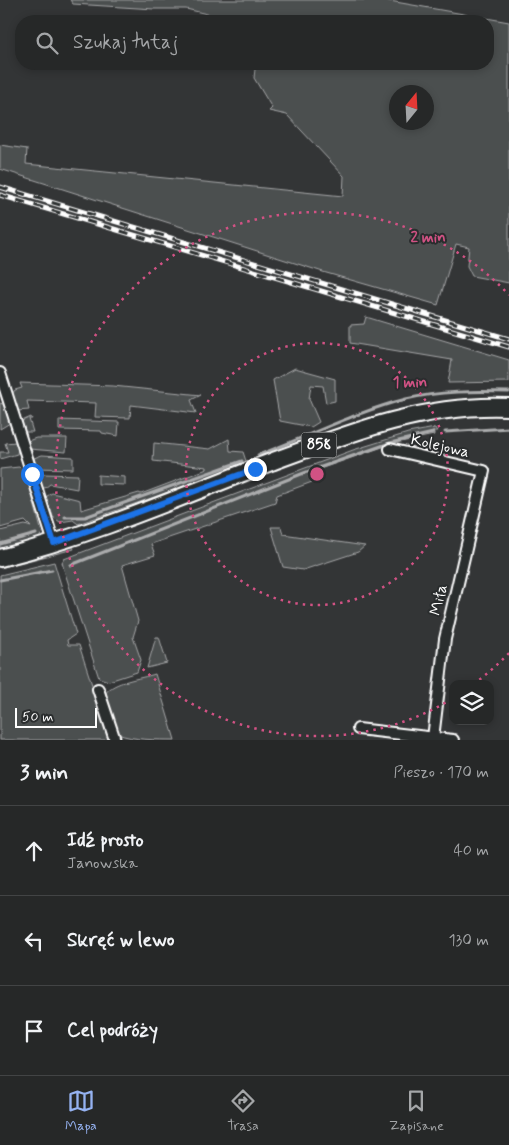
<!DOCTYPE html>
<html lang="pl">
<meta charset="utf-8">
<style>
:root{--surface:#262828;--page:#323434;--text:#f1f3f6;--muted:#a4a6a8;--line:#424445;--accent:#95b2f1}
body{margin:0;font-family:Mynerve,sans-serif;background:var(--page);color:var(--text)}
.controls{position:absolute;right:15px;bottom:15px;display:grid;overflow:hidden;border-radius:10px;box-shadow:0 2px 8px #0003}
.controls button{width:45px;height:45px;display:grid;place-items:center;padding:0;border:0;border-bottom:1px solid var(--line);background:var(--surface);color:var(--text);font:25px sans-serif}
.compass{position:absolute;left:389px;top:85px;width:45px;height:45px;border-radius:50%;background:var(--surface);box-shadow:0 2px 8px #0003;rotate:18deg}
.scale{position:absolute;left:15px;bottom:12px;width:82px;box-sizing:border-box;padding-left:5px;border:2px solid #fff;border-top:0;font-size:14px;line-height:18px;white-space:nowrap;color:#fff;-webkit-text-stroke:4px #2a2d2e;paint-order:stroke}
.stop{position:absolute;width:15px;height:15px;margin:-11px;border:4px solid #1a73e8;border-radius:50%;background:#fff}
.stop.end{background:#1a73e8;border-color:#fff;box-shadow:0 1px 5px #0008}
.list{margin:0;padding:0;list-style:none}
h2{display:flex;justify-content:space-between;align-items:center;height:65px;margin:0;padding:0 20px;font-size:21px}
h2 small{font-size:16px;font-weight:400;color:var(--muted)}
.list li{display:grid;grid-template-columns:32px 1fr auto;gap:15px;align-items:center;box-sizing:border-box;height:90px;padding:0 20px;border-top:1px solid var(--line)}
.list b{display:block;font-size:19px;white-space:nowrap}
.list p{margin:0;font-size:16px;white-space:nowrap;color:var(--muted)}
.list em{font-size:16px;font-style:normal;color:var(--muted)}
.icon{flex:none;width:28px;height:28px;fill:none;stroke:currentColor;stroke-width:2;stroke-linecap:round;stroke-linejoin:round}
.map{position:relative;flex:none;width:509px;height:740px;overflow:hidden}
.search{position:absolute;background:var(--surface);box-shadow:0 2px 8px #0003;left:15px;right:15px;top:15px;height:55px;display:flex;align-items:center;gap:12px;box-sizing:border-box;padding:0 18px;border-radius:20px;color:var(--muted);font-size:19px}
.sheet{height:335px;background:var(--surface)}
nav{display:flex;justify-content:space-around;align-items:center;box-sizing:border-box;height:70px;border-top:1px solid var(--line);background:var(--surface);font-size:14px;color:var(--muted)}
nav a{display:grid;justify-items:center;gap:2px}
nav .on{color:var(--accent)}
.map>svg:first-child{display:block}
.green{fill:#4c4f50;stroke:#a6a7a8;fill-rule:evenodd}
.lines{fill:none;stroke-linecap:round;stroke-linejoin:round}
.stream{stroke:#abacad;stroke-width:3}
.street-casing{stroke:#fff;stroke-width:14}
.primary-casing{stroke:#fff;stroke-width:20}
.street{stroke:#2a2d2e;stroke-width:10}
.primary{stroke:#2a2d2e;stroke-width:16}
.rail-casing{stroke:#fff;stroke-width:5}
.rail{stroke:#2a2d2e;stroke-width:3;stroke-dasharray:9;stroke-linecap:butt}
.route{stroke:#1a73e8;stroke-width:6}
.ring{fill:none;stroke:#d15284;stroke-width:2.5;stroke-dasharray:2.5 5}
.labels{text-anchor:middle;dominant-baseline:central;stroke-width:4;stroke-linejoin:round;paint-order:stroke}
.shield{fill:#2a2d2e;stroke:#bfc0c0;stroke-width:1}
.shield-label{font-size:15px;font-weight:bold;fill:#fff}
.street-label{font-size:16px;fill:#fff;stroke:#2a2d2e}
.centre{fill:#d15284;stroke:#2a2d2e;stroke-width:2.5}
.ring-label{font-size:15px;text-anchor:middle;font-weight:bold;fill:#d15284;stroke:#2a2d2e;stroke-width:4;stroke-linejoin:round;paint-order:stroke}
</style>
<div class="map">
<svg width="509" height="740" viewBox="0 0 509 740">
<rect width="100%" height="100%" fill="#333536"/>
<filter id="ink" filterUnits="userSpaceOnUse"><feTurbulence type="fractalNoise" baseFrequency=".02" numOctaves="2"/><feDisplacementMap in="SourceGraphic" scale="10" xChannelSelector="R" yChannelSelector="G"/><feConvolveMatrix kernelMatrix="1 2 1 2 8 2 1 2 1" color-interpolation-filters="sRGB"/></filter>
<g filter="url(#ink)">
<g class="green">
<path d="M70,0H384L509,22V283L472,276L467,266L469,247L456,244L438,305L323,272L0,169V145L27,149L26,164L343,196L344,176L287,115L269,111L272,108L254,78L255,69L250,64H488V21H224L220,17L186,9H154L73,4ZM396,92H426V122H396Z"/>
<path d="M366,317L509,360V382L448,383L452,360L350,343V325L364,324Z"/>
<path d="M295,368L335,379V401L326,403L323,386L311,385L309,399L319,422L311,427L280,421L273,380Z"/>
<path d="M20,383L113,386L201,395L191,400L196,413L131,405L130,418L95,417L96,403L27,401L29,410L17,411L12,394L15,390L22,388Z"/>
<path d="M0,403L5,405L10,423L0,429Z"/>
<path d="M31,417L32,419H29L33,432H24L22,421Z"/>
<path d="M59,420L119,422L118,436L102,433L101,431L59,430Z"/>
<path d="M435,428L437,431H433L434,435L391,444L314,471L312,482L277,495L275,502L151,544L155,555L122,565L138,621L133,637L141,660L137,672L109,681L99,678L64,570L62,562L64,559L353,450L408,433Z"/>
<path d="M36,438H67L66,452L29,449L28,441Z"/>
<path d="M229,439L230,451L243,452L247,464L78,524L73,520L60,522L53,517L51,509H48L44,498L52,493L80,500L81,510L139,493L141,494L207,469V467L153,461L154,443L210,449Z"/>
<path d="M16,442L18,449L17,454L0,459V452H8L5,443Z"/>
<path d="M42,455L73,457V469L37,468L34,458Z"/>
<path d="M19,467L26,473L42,533L39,538L0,550V531L25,525L31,527L25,521L0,528V469Z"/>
<path d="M43,474L78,475L77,489L50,484L45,488L40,487L38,479Z"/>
<path d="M98,475L125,477V485L98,484Z"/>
<path d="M271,527H281L283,534L365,546L358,552L303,570L283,567Z"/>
<path d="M73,547L74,549L0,568V565Z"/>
<path d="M54,562L76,634L67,640L68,645H79L110,740H0V575Z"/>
<path d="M156,637H159L167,663L147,668Z"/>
<path d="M155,674L175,740C157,740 132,740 118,734L105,694C113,681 140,679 155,674Z"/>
</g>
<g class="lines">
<g class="stream">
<path d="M445,432L509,428"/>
<path d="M258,455C307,437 355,412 406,399C439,391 475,391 509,392"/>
<path d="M65,517H85L242,461"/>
<path d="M0,544L36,534"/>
<path d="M71,565L304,473L390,443L433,433"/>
<path d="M0,580L52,570"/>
</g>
<defs>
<g id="street">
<path d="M0,373L54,543"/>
<path d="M390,449L484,471L445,639L433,738"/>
<path d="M98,689L115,740"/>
<path d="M358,729L453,740"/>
</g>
<path id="primary" d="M0,558C93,535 182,496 271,462C349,433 425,403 509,407"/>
</defs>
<use href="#street" class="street-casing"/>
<use href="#primary" class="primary-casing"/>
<use href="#street" class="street"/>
<use href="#primary" class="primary"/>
<defs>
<g id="rail">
<path d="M0,187L509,339"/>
<path d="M0,195L509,347"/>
</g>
</defs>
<use href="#rail" class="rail-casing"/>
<use href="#rail" class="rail"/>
</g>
</g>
<g class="lines" filter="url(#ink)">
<path class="route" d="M32,474L54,543L255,469"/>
</g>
<g class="ring">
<circle cx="317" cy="474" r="131"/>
<path d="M509 653A262 262 0 0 1 475 683M452 699A262 262 0 1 1 509 295"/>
</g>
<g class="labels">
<rect class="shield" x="301.5" y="432.5" width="35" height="25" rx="4"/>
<g class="shield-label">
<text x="319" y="445">858</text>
</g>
<g class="street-label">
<text transform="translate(440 446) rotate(13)">Kolejowa</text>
<text transform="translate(439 600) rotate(-77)">Miła</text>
</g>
</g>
<circle cx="317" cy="474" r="8" class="centre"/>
<g class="ring-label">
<text x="428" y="242">2 min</text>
<text x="410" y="387">1 min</text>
</g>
</svg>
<div class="controls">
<button><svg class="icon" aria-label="layers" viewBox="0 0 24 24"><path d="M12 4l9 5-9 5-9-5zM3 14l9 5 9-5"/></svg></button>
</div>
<svg class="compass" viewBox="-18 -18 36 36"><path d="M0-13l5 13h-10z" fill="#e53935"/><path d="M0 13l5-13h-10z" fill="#a4a6a8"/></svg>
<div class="scale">50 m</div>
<div class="stop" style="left:32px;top:474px"></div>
<div class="stop end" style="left:255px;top:469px"></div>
<div class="search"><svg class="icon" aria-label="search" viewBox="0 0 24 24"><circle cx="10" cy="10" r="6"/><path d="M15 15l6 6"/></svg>Szukaj tutaj</div>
</div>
<section class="sheet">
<h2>3 min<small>Pieszo · 170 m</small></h2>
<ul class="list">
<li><svg class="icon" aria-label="ahead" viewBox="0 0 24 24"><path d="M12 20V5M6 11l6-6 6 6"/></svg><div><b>Idź prosto</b><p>Janowska</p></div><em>40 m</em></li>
<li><svg class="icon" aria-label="left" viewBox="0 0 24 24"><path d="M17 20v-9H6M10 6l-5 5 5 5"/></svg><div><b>Skręć w lewo</b></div><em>130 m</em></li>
<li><svg class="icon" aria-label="arrive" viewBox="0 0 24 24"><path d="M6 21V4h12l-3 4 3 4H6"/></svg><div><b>Cel podróży</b></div></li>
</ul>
</section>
<nav>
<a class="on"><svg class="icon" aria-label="map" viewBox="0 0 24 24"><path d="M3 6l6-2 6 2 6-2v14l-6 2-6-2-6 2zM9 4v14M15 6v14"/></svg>Mapa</a>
<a><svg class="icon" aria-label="directions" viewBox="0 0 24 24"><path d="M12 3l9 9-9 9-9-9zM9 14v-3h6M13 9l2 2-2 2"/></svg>Trasa</a>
<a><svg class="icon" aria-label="saved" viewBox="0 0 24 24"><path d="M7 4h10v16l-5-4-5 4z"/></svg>Zapisane</a>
</nav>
